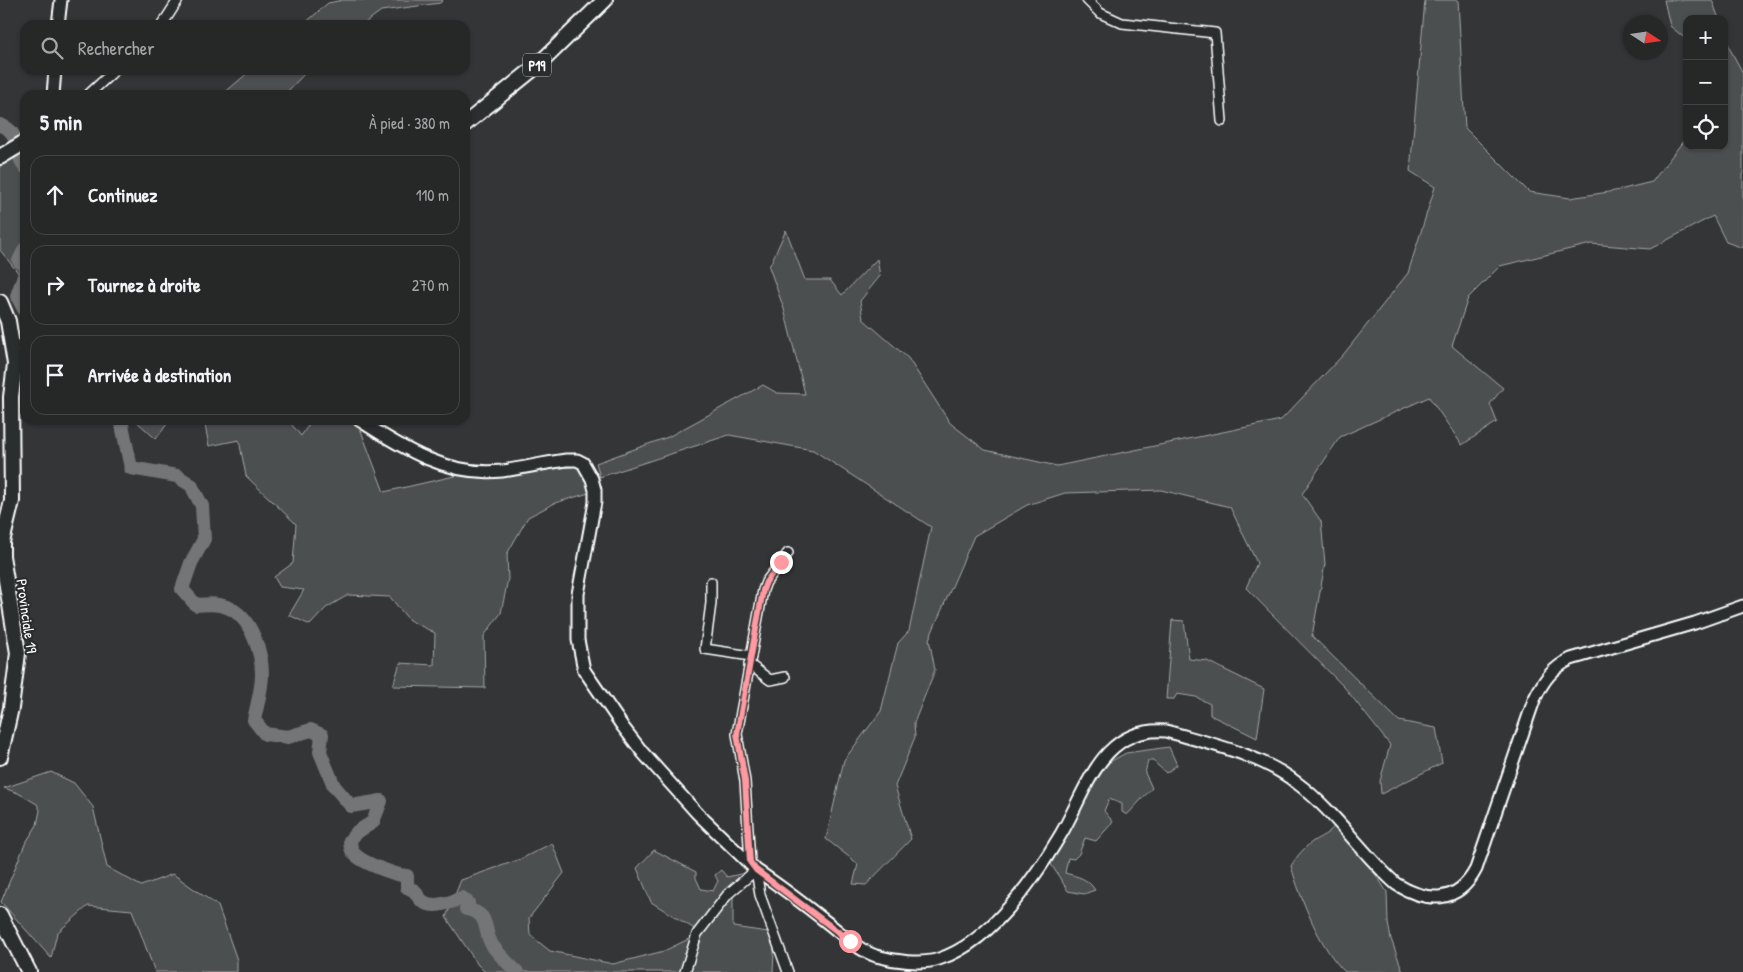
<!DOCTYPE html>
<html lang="fr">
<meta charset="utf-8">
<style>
:root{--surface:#262828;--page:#323434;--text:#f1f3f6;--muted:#a4a6a8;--line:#424445}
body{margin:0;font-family:"Patrick Hand",sans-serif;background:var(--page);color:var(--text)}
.controls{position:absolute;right:15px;top:15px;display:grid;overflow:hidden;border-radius:10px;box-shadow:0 1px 4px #0004}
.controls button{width:45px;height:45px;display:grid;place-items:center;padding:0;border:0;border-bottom:1px solid var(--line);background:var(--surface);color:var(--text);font:25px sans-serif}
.compass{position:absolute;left:1623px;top:15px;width:45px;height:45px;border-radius:50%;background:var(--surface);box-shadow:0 1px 4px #0004;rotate:102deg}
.stop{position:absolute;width:15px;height:15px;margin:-11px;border:4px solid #ff9aa2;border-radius:50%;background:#fff}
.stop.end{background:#ff9aa2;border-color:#fff;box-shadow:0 1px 5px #0008}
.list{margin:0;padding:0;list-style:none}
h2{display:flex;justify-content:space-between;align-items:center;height:65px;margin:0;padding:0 20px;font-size:21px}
h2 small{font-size:16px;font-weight:400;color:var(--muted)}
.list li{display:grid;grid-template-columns:32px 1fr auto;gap:15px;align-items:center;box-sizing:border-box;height:80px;margin:0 10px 10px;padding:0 10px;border:1px solid var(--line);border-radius:15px}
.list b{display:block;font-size:19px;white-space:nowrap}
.list em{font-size:16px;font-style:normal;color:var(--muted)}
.icon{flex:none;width:28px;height:28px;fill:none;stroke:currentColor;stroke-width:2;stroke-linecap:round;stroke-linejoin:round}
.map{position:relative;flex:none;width:1743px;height:972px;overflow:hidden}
.search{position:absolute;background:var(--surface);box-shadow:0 1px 4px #0004;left:20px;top:20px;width:450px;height:55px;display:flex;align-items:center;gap:12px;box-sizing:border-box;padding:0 18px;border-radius:15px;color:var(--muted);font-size:19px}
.panel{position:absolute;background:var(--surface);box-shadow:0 1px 4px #0004;left:20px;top:90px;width:450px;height:335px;border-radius:15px}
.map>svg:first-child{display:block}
.green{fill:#4c4f50;stroke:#a6a7a8}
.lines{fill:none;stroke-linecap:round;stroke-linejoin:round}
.river{stroke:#737576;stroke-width:14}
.minor-casing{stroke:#fff;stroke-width:12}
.tertiary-casing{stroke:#fff;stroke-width:15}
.primary-casing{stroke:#fff;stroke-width:18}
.minor{stroke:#2a2d2e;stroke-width:9}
.tertiary{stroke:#2a2d2e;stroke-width:11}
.primary{stroke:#2a2d2e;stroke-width:14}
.route{stroke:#ff9aa2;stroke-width:6}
.labels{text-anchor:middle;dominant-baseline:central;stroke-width:4.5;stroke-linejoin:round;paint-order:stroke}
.shield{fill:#2a2d2e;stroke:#bfc0c0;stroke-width:1}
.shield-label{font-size:14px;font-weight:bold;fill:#fff}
.street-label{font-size:15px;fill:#fff;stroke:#2a2d2e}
</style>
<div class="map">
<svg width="1743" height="972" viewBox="0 0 1743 972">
<rect width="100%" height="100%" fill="#333536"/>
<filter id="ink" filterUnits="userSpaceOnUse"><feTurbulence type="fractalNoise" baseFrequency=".02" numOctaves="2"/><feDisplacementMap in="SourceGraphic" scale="10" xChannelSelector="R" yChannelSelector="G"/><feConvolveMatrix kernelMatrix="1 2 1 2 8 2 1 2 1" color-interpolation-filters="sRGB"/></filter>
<g filter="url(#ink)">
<g class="green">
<path d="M343,0H443L440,3L381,11L362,25H303L328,3Z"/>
<path d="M1425,0H1458L1465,128L1529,192L1570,198L1615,191L1652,182L1687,136V146H1724V33L1731,51L1743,73V248L1726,242L1713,216L1650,249L1591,244L1500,266L1468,298L1452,346L1503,388L1490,404L1497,422L1462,445L1429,397L1340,437L1302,494L1321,521L1325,564L1312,636L1399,721L1436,728L1442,763L1381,794L1380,781L1390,745L1345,688L1246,588L1257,563L1230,507L1161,490L1065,493L1027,505L974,536L929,639L935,670L914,723L915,737L895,786L911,839L866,885L853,884L858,864L826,839L844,760L881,711L898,643L909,631L931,527L813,450L729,435L600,477L596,463L668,437L763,385L777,393L805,394L784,309L769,267L786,230L805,280H830L842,295L877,259L880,276L860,301L863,319L908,358L950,423L985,450L1057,466L1281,420L1343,355L1408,273L1435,187L1410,171Z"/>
<path d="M1664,0H1712L1719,19H1687V40L1670,26Z"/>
<path d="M251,70H308L284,95H222Z"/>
<path d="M25,146V282L23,285L21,313L13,296L19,274L0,250V162Z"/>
<path d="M135,420H170L156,439Z"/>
<path d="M204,420H288L301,436L312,420H357L384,492L459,475H501L579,466L587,476L589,493L555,503L528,517L507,554L508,579L501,613L484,636L485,688L393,686L400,663L434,665L435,633L409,620L390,597L348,595L326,608L310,625L289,615L304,590L280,587L274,577L293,563L296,524L246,476L239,440L209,446Z"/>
<path d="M1172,620L1184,621L1189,659L1207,661L1264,689L1257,738L1210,715V704L1196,697L1177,694L1174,699H1166Z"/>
<path d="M1169,747L1177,765L1166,773L1153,761H1148L1145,773L1152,788L1127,815L1122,812V804L1109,799L1104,811L1113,822L1096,841L1085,838L1079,854L1074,859L1068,858L1065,873C1079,877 1087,878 1095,890L1084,894L1068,891L1051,864L1102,766L1126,753Z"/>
<path d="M51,772L74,783L93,807L107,867L141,886L173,874L218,906L237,960V972H155L132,910L88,906L57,933L51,958L1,902L25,844L37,825L40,810L37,804L18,793L4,788Z"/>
<path d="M1334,826L1376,875L1387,892L1388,923L1391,939L1403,972H1345C1320,948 1301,900 1291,866C1297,856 1303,849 1312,842C1321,836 1329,834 1334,826Z"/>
<path d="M552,843L564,873L529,918L530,935L550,951L613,964L664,951L701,933L651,902L637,868L654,850L696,872V878L701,889L713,891L718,881L715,875L721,870L727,877L745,873L733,889V927L775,933L773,972H485L478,965L446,917L461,880L521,859Z"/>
</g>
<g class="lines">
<g class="river">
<path d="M0,125C22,132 13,152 25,167"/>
<path d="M25,249L19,261L25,265"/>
<path d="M25,273L17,296L25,311"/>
<path d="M121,420L131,468L177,476L191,485L202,506L204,539L191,563L182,589L196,605C208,604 222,603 233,610C252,621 262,654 262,674C262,689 257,705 254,720L265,734L288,737L311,730L322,735L320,752L334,786L351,806L381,801L373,822L357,832L350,840C350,844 351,849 353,852C359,862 395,875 407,876V887L415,891C424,912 444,905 462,898L468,903L466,909C491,914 482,928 492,945C499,955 509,964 517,972"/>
</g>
<defs>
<g id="minor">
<path d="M1087,0L1100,13L1122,23L1215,33L1222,121"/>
<path d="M162,25L178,0"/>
<path d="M88,95L115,70"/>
<path d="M711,582V603L705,649L751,656"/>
<path d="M749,664L770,680L785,677"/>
<path d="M750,862L745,781L737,734L763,590L766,582L788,553"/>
<path d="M685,972L697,934L728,894L756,870L760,895L788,972"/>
</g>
<g id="tertiary">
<path d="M58,25L61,0"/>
<path d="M53,95L55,70"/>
<path d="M359,420C402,448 448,477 502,471C523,468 544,463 566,460H577L583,463L592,479L595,490V502L578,594V640L584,670L623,727L643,753L697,813L756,870C782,887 805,905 829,924C843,935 858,950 876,956C894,961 921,965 939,959C990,943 1035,878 1061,834C1087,790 1101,726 1166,731C1211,744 1260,754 1297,783C1335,811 1361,853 1396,884C1427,903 1458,904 1476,869L1534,700C1543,681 1552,668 1571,659L1695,623L1743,606"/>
</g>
<g id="primary">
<path d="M465,124L538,65L605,0"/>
<path d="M0,157L25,142"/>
<path d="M0,302L8,321L15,364L11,397L12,501L2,542V556L18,653L11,708L0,757"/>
<path d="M0,915L29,972"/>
</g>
</defs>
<use href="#minor" class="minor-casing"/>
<use href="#tertiary" class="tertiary-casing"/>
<use href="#primary" class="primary-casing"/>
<use href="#minor" class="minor"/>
<use href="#tertiary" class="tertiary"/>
<use href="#primary" class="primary"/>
</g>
</g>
<g class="lines" filter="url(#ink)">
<path class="route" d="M781,562L766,582L763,590L737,734L745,781L750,862L756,870L850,941"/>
</g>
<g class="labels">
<rect class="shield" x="523" y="53.5" width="28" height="23" rx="4"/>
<g class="shield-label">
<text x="537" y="65">P19</text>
</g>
<g class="street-label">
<text transform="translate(27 616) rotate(82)">Provinciale 19</text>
</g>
</g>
</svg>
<div class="controls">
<button>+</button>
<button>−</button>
<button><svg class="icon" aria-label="locate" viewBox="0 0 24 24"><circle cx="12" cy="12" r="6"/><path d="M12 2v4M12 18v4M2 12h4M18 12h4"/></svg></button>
</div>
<svg class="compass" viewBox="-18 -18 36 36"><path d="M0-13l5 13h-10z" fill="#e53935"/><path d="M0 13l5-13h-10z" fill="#a4a6a8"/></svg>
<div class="stop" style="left:850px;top:941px"></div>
<div class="stop end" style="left:781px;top:562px"></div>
<div class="search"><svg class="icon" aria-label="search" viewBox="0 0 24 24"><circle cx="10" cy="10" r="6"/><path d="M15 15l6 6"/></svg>Rechercher</div>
<section class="panel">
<h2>5 min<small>À pied · 380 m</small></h2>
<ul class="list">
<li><svg class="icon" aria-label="ahead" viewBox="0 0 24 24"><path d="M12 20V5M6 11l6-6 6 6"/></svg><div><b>Continuez</b></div><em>110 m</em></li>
<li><svg class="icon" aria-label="right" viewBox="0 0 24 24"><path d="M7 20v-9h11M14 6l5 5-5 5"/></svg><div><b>Tournez à droite</b></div><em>270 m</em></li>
<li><svg class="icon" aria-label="arrive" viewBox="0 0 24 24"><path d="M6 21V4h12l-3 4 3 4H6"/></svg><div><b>Arrivée à destination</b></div></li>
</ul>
</section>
</div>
